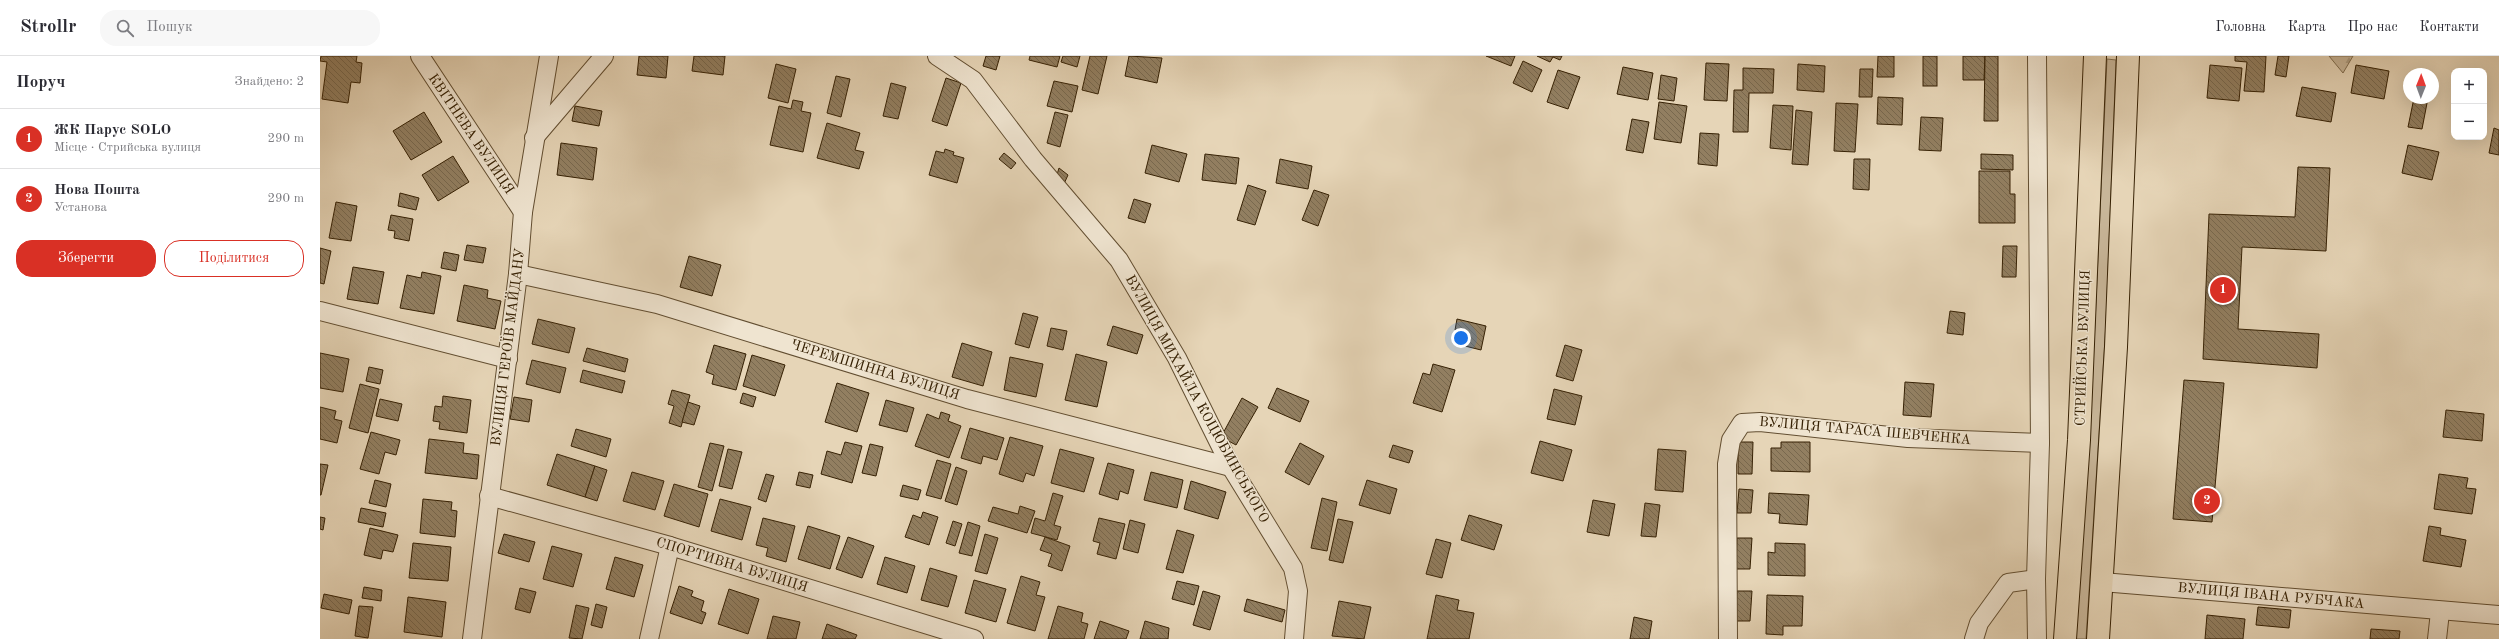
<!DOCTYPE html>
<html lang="uk">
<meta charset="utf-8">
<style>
:root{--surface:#fff;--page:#f7f7f7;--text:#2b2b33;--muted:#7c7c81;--line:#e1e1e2;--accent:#d93025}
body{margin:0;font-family:"Old Standard TT",serif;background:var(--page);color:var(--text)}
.controls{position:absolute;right:12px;top:12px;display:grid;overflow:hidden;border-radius:8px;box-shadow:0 4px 16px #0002}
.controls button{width:36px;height:36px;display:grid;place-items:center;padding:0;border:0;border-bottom:1px solid var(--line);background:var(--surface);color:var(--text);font:20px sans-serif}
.compass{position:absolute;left:2083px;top:12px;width:36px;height:36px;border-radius:50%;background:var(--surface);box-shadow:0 4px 16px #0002;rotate:1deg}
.you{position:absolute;left:1141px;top:282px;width:14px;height:14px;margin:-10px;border:3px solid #fff;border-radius:50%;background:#1a73e8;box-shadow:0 0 0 6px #1a73e833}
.badge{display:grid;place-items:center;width:26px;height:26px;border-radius:50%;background:var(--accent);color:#fff;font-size:13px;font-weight:700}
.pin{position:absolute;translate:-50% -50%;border:2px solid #fff;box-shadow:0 1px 4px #0006}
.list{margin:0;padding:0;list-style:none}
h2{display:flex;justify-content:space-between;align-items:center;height:52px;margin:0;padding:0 16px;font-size:17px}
h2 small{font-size:13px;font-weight:400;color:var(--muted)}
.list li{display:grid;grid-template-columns:26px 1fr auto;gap:12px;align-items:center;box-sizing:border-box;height:60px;padding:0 16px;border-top:1px solid var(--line)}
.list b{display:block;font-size:15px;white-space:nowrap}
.list p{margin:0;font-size:13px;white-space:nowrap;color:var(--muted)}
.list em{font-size:13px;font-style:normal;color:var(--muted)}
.actions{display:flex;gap:8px;padding:12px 16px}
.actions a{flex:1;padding:9px 0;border:1px solid var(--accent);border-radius:16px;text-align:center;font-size:14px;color:var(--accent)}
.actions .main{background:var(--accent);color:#fff}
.icon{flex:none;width:22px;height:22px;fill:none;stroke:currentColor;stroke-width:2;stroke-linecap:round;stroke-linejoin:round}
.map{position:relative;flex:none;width:2179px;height:583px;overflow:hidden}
header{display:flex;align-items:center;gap:24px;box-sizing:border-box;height:56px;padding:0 20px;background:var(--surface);border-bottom:1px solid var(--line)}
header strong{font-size:19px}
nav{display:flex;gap:22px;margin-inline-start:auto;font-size:14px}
.search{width:280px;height:36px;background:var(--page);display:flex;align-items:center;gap:10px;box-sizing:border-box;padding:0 14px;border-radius:16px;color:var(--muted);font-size:15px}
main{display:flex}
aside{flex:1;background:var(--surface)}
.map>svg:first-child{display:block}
.grass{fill:#c8b699;stroke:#7f6c4e}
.forest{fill:url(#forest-firs);stroke:#7f6c4e}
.building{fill:url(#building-back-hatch);stroke:#362104}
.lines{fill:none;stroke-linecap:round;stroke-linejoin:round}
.minor-casing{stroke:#624e31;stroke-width:20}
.trunk-casing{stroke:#362104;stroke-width:24}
.minor{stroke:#efe4d0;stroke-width:18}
.trunk{stroke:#e6d5b7;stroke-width:22}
.labels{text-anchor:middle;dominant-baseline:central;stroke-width:3;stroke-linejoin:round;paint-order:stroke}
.street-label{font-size:14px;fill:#362104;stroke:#efe4d0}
</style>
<header>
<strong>Strollr</strong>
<div class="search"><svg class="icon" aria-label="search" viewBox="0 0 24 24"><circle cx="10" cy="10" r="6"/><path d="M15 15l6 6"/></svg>Пошук</div>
<nav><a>Головна</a><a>Карта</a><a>Про нас</a><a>Контакти</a></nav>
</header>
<main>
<aside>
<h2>Поруч<small>Знайдено: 2</small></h2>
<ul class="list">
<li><span class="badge">1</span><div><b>ЖК Парус SOLO</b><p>Місце · Стрийська вулиця</p></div><em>290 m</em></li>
<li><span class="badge">2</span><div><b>Нова Пошта</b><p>Установа</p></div><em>290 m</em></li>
</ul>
<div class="actions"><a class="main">Зберегти</a><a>Поділитися</a></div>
</aside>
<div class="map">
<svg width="2179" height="583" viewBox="0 0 2179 583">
<defs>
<pattern id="forest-firs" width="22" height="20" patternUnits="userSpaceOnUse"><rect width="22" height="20" fill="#c8b699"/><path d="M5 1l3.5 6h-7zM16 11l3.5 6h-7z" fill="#ac9c82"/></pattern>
<pattern id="building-back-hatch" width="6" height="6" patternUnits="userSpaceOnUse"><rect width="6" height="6" fill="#927f61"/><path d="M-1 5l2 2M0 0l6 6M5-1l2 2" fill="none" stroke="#78684e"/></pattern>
</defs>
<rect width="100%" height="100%" fill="#e6d5b7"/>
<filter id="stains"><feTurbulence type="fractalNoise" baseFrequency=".005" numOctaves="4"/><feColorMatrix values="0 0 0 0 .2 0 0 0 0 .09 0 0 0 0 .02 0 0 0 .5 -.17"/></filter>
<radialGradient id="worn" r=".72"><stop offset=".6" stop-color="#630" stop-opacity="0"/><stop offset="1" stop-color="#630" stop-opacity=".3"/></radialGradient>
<path class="grass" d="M1787,3L1796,4L1786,267L1766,583H1756L1775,267Z"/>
<path class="forest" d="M2009,0H2033L2023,17Z"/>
<g class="building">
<path d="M1,0H37L36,6L42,7L40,27L31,26L28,47L2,43L7,6L0,5Z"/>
<path d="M319,0H348L346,22L317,19Z"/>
<path d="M374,0H405L403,19L372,15Z"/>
<path d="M666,0H680L676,14L663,10Z"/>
<path d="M710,0H740L737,11L709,4Z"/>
<path d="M743,0H760L757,11L741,6Z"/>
<path d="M770,0H787L778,38L762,34Z"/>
<path d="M809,0L842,2L837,27L805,20Z"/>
<path d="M1166,0H1195L1191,10Z"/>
<path d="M1217,0H1242L1240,4L1233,1L1230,6Z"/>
<path d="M1558,0H1574V21H1557Z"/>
<rect x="1603" y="0" width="14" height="30"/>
<path d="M1643,0H1665L1664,24H1643Z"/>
<path d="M1665,0H1678V65H1664Z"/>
<path d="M1915,0H1946L1944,36L1924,35L1927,6L1915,5Z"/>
<path d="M1958,0H1969L1966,21L1955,19Z"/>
<path d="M1203,5L1222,14L1212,36L1193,27Z"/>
<path d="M1386,7L1409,8L1407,45L1384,44Z"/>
<path d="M456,8L476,13L468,47L448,42Z"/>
<path d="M1478,8L1505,10L1504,36L1477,34Z"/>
<path d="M1890,9L1922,12L1919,45L1887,42Z"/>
<path d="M2036,9L2069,15L2064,43L2031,37Z"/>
<path d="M1303,11L1333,17L1328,44L1297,38Z"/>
<path d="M1423,12L1454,13L1453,37H1429L1428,76H1413L1414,34H1423Z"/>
<path d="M1540,13H1553L1552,41H1539Z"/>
<path d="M1238,14L1260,21L1248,53L1227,46Z"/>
<path d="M1341,19L1357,22L1354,45L1338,43Z"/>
<path d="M516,20L530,23L521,61L507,57Z"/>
<path d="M626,22L641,27L627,70L612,65Z"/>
<path d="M734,25L758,30L752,56L727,50Z"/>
<path d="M571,27L586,31L578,63L563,60Z"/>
<path d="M1982,31L2016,37L2011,66L1976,60Z"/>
<path d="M1558,41L1583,42L1582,69L1557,68Z"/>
<path d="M2094,42H2108L2102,73L2088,71Z"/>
<path d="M473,44L483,46L481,55L491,57L483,96L450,89L459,50L471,53Z"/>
<path d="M1339,46L1367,50L1361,87L1334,83Z"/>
<path d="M1516,47L1538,48L1535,96L1514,95Z"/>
<path d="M1453,49L1473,50L1471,94L1450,92Z"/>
<path d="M255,50L282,55L279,70L252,65Z"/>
<path d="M1476,54L1492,56L1488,109L1472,108Z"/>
<path d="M104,56L122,86L91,104L73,75Z"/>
<path d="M735,56L748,59L740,91L727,87Z"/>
<path d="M1601,61L1623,62L1621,95L1599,94Z"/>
<path d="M1312,63L1329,66L1323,97L1306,94Z"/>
<path d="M507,67L540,77L535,94L544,96L539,113L497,102Z"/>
<path d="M2174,72L2179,74V99L2169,97Z"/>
<path d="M1380,77L1399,78L1397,110L1378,108Z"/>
<path d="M241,87L277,92L273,124L237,119Z"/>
<path d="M832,89L867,98L859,126L825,117Z"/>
<path d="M2088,89L2119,96L2112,124L2082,117Z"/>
<path d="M625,93L634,96L633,99L644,102L637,127L609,119L616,95L624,97Z"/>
<path d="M684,97L696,107L691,113L679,103Z"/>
<path d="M885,98L919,102L916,128L882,124Z"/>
<path d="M1661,98L1693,99V114L1661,113Z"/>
<path d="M133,100L149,126L118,145L102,119Z"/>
<path d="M960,103L992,110L988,133L956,127Z"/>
<path d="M1534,103H1550L1549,134L1533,133Z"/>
<path d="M1978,111L2010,112L2006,195L1922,191L1918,273L1999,278L1997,312L1883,303L1889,158L1975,161Z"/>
<path d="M739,112L748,119L743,130L736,122Z"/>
<path d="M1659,115H1690V138H1695V167H1659Z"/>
<path d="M928,129L946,135L935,169L917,164Z"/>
<path d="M994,134L1009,139L998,170L982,164Z"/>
<path d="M80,137L99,142L96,154L78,150Z"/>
<path d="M814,143L831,148L825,167L808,162Z"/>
<path d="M16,146L37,150L31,185L9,182Z"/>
<path d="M71,159L93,163L89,185L74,182L75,175L68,174Z"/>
<path d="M147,189L166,192L163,207L144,204Z"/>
<path d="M1683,190H1697L1696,221H1682Z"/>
<path d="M0,192L11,195L4,228L0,227Z"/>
<path d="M124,196L139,199L136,215L121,212Z"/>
<path d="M369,200L401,209L392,240L360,231Z"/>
<path d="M33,211L64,216L58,248L27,243Z"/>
<path d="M102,216L121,220L114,258L80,252L87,219L101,222Z"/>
<path d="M144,229L168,234L167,242L181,245L175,273L137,265Z"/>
<path d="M1630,255L1645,257L1643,279L1627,277Z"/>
<path d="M703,257L718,261L709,292L695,288Z"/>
<path d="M218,263L255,272L249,297L212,288Z"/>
<path d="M1137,263L1166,270L1161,294L1141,289L1144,276L1135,274Z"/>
<path d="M793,270L823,279L817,298L787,289Z"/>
<path d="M731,272L747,275L743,294L727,290Z"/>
<path d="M642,287L672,296L663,330L632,321Z"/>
<path d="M394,289L426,298L416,334L392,328L394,319L386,316Z"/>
<path d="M1245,289L1262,294L1253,325L1236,320Z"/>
<path d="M267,292L308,303L305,316L263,305Z"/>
<path d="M0,297L29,303L23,336L0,332Z"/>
<path d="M756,298L787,306L777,351L745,344Z"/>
<path d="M432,299L465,309L455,340L423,330Z"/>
<path d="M690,301L723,308L716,341L684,334Z"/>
<path d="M212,304L246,312L240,337L206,328Z"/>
<path d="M1113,308L1135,314L1122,356L1093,347L1103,317L1110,319Z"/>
<path d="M49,311L63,314L60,328L46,325Z"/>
<path d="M263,314L305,325L302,337L260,326Z"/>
<path d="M1864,324L1904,327L1892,466L1853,463Z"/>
<path d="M1585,326L1614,328L1611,361L1583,359Z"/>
<path d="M517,327L549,337L537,376L505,366Z"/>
<path d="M40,328L59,333L48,377L29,372Z"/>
<path d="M957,332L989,345L980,366L948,352Z"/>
<path d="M1234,333L1262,340L1255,369L1227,363Z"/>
<path d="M352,334L370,339L361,371L349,367L354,350L348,348Z"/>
<path d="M423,337L436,341L433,351L420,347Z"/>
<path d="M123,340L151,344L147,377L119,373L120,366L113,365L115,350L122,351Z"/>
<path d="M194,341L212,344L209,366L190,363Z"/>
<path d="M922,342L938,351L916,389L901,381Z"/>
<path d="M60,343L82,348L78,365L56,360Z"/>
<path d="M566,344L594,352L587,376L559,369Z"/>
<path d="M368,346L380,350L374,369L362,366Z"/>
<path d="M0,351L16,355L14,363L22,365L17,387L0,383Z"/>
<path d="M2126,354L2164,358L2162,385L2123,381Z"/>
<path d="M621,356L630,359L628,365L641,370L629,402L595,390L607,358L619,363Z"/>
<path d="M650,372L684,382L677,404L663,400L661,408L641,402Z"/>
<path d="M256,373L291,383L286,401L251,390Z"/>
<path d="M51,376L80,384L76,399L65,396L59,418L40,413Z"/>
<path d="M690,381L723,390L714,420L706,417L703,426L679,418Z"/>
<path d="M109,383L144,387L143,397L159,399L157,423L105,417Z"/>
<path d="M1220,385L1252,394L1243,425L1211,417Z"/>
<path d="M525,386L542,390L532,427L501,418L507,395L521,399Z"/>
<path d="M1418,386H1433L1432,418H1418Z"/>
<path d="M1461,386H1490V416L1451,415V392H1461Z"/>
<path d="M390,387L404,390L392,435L378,431Z"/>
<path d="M980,387L1004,400L989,429L965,416Z"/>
<path d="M550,388L563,391L556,420L542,417Z"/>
<path d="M1073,389L1093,395L1089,407L1069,401Z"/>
<path d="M408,393L422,396L412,433L399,430Z"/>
<path d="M740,393L774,402L764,436L731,427Z"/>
<path d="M1338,393L1366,395L1363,436L1335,434Z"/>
<path d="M237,398L275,410L265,441L227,429Z"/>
<path d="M617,404L631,408L621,443L606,439Z"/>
<path d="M788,407L814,414L808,438L800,435L798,444L779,438Z"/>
<path d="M0,408L8,409L1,439H0Z"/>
<path d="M275,410L287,414L277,445L265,441Z"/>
<path d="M636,411L647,415L637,449L625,445Z"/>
<path d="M312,416L344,425L335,454L303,445Z"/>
<path d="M479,416L493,419L490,432L476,429Z"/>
<path d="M831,416L863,424L857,452L824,444Z"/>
<path d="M446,418L454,420L446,446L438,443Z"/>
<path d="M2119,418L2148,422L2146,432L2156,433L2152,458L2114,453Z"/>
<path d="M55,424L71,428L66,451L49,447Z"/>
<path d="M1047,424L1077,433L1070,458L1039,449Z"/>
<path d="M871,425L906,436L898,463L864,453Z"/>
<path d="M354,428L388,438L379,471L344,460Z"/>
<path d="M583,429L601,434L598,444L580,440Z"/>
<path d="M1419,433L1433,434L1431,457H1417Z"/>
<path d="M733,437L743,440L734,469L741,471L737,484L711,477L715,462L725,465Z"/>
<path d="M1449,437L1489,439L1487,469L1459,467L1460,458L1448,457Z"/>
<path d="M1002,442L1017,446L1007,495L991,492Z"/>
<path d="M103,443L132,446L131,454L137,455L135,481L100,477Z"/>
<path d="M400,443L431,451L422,484L391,475Z"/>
<path d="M1273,444L1295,448L1289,480L1267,476Z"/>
<path d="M1325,447L1340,449L1336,481L1321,480Z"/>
<path d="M700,450L715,455L707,477L668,465L673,451L698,458Z"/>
<path d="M41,452L66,457L63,471L38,466Z"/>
<path d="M603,456L618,461L609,489L585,481L593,459L601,462Z"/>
<path d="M1149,459L1182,469L1174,494L1141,484Z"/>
<path d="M0,461L5,462L3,474L0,473Z"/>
<path d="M443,462L475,470L466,506L446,500L448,492L436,489Z"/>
<path d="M779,462L805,468L796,503L777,498L780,487L773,485Z"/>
<path d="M1018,463L1033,466L1023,507L1009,504Z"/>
<path d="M810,464L825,468L818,497L803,493Z"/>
<path d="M633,465L642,468L635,490L626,487Z"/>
<path d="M648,466L660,470L652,500L639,497Z"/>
<path d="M488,470L520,480L510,513L478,503Z"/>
<path d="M2109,470L2121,472L2120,479L2146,484L2141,511L2103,505Z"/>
<path d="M50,472L78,479L73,496L63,494L61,503L44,499Z"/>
<path d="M857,474L874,479L863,517L846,513Z"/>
<path d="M184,478L215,486L209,506L178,497Z"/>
<path d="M665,478L678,482L667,518L655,515Z"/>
<path d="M528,481L554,490L542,522L516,513Z"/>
<path d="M725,481L750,490L742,515L728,510L732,498L720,494Z"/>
<path d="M1417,482H1432L1430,513H1416Z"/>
<path d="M1116,483L1131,487L1122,522L1106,518Z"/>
<path d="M93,487L131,491L128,525L89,522Z"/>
<path d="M1455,487L1485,488V520L1448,519V496L1455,497Z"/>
<path d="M232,490L262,498L253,531L223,523Z"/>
<path d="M295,501L323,509L314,541L286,533Z"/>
<path d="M565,501L595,510L587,537L557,528Z"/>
<path d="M610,512L637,520L628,551L601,544Z"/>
<path d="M701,520L720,526L716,539L725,541L715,575L687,567Z"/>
<path d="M654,524L686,533L676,566L645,557Z"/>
<path d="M857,525L879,530L874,549L852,543Z"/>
<path d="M359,530L373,535L371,540L384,545L381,555L386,557L382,568L350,557Z"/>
<path d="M44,531L62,534L61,545L42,542Z"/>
<path d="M200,532L216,536L210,557L195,553Z"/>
<path d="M409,533L439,543L428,578L398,568Z"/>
<path d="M883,535L900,540L890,574L873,569Z"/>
<path d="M1417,535H1432L1430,565H1415Z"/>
<path d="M4,538L32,544L29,558L1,552Z"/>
<path d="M1116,539L1139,544L1137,554L1154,557L1149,583H1107Z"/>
<path d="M1447,539L1483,540L1482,570H1463V579L1446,578Z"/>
<path d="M88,541L126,546L122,581L84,576Z"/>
<path d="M927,543L965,554L962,566L924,555Z"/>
<path d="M1019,545L1051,551L1044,583L1012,580Z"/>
<path d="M276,548L287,551L282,572L271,569Z"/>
<path d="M256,549L269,552L262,583L249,582Z"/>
<path d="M39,550L53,551L48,582L35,580Z"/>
<path d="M738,550L763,557L761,566L768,568L764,583H728Z"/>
<path d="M1938,551L1971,554L1969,572L1936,569Z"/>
<path d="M1887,559L1925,563L1923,583H1885Z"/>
<path d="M453,560L480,566L476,583H447Z"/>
<path d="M1314,561L1332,565L1329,583H1310Z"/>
<path d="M780,565L809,575L806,583H774Z"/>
<path d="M825,565L849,572L848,583H820Z"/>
<path d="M507,568L537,579L535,583H502Z"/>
<path d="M2051,573L2080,575L2079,583H2050Z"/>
</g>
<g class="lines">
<defs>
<g id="minor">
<path d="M100,0L203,156"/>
<path d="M617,0L653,24L713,103L799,204L857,302L911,411L973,512L978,535L974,583"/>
<path d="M1717,0L1720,387L1716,523L1717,583"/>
<path d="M214,82L284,0"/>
<path d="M198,218L337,248L647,343L911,411"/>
<path d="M0,255L188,303"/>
<path d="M169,440L350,490L654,583"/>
<path d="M1782,526L2179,559"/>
<path d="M152,583L198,218L203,156L229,0"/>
<path d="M329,583L350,490"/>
<path d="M1408,583L1407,408L1411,384L1422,367L1440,366L1588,382L1720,387"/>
<path d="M1654,583L1659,567L1688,527L1716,523"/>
<path d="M2117,583L2120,556"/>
</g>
<g id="trunk">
<path d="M1745,583L1759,384L1775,0"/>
<path d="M1778,583L1796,291L1808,0"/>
</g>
</defs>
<use href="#minor" class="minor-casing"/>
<use href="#trunk" class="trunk-casing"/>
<use href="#minor" class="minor"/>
<use href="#trunk" class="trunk"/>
</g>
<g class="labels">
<g class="street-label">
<text transform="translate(151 78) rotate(56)">КВІТНЕВА ВУЛИЦЯ</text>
<text transform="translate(188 291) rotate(-83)">ВУЛИЦЯ ГЕРОЇВ МАЙДАНУ</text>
<text transform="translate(1763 292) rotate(-88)">СТРИЙСЬКА ВУЛИЦЯ</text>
<text transform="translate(555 314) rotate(17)">ЧЕРЕМШИННА ВУЛИЦЯ</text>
<text transform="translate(877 343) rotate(61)">ВУЛИЦЯ МИХАЙЛА КОЦЮБИНСЬКОГО</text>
<text transform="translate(1545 375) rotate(5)">ВУЛИЦЯ ТАРАСА ШЕВЧЕНКА</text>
<text transform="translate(412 509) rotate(17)">СПОРТИВНА ВУЛИЦЯ</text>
<text transform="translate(1951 540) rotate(5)">ВУЛИЦЯ ІВАНА РУБЧАКА</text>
</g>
</g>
<rect width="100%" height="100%" filter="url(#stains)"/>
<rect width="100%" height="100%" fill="url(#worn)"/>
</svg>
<div class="controls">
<button>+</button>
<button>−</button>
</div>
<svg class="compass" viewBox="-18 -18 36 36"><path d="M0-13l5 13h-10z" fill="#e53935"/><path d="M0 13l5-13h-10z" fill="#7c7c81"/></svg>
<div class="you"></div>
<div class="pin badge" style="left:1903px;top:234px">1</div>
<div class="pin badge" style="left:1887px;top:445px">2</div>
</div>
</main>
